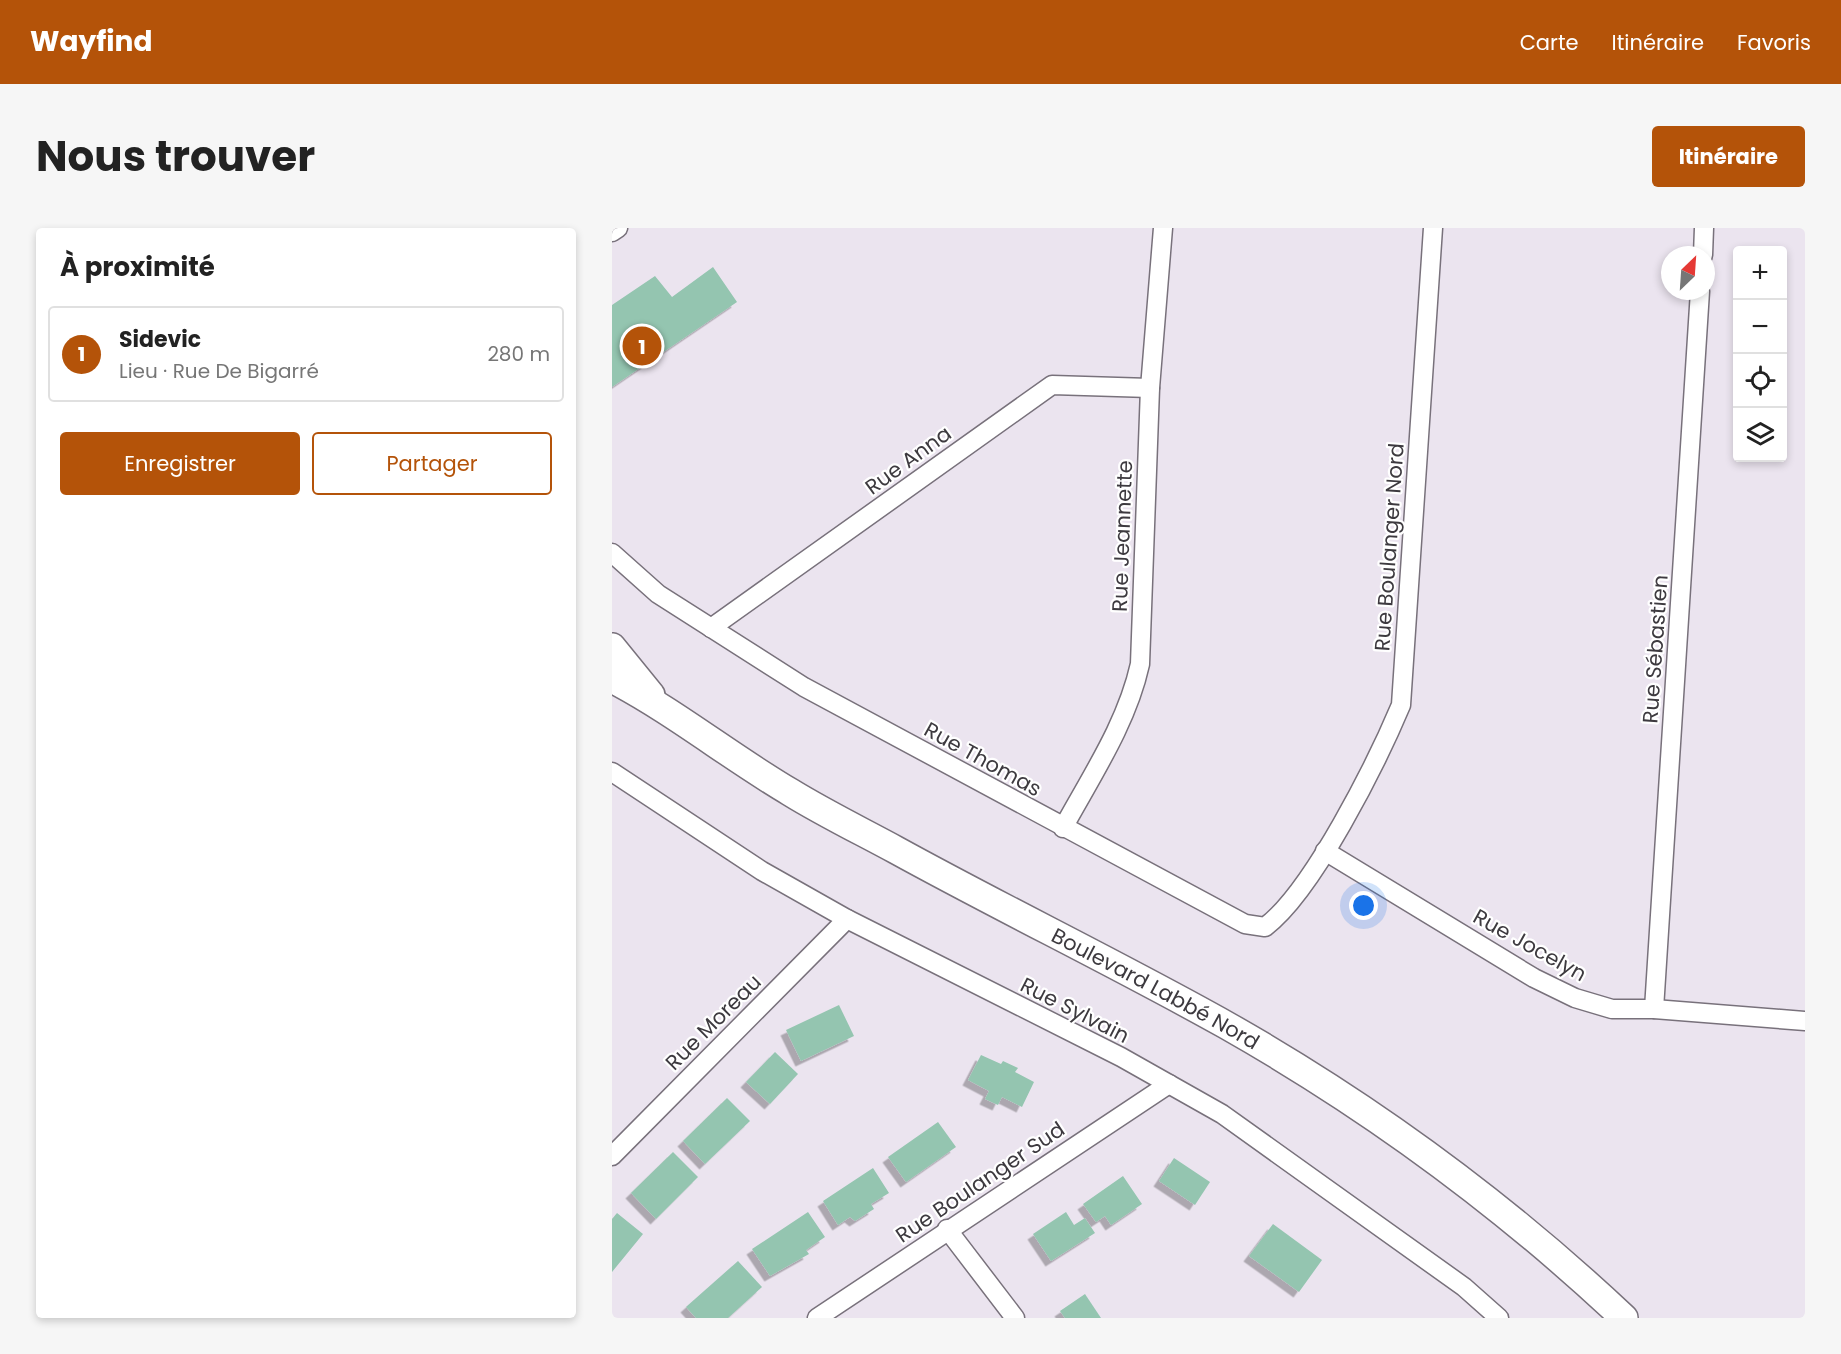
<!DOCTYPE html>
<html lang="fr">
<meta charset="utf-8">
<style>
:root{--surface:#fff;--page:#f6f6f6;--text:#222;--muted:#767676;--line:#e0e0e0;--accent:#b45309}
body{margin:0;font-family:Poppins,sans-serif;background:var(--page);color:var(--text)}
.controls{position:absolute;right:18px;top:18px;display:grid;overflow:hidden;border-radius:6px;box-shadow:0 3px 9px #0003}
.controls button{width:54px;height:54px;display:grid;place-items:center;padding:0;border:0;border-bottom:2px solid var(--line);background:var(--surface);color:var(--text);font:30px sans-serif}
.compass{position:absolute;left:1049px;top:18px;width:54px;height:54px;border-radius:50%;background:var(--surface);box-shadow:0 3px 9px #0003;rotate:25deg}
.you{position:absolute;left:752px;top:678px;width:21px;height:21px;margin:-15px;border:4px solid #fff;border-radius:50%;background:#1a73e8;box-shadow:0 0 0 9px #1a73e833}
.badge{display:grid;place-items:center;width:39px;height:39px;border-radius:50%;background:var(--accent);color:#fff;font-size:20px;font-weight:700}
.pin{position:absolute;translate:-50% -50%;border:3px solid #fff;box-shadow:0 2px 6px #0006}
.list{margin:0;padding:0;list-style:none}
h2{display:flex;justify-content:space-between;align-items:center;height:78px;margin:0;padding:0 24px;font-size:26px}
h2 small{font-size:20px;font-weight:400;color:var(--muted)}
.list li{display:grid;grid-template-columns:39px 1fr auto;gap:18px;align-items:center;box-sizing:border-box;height:96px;margin:0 12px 12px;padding:0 12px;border:2px solid var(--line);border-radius:6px}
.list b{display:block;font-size:22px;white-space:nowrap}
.list p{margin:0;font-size:20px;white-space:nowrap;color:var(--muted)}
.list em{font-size:20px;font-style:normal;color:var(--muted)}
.actions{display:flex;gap:12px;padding:18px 24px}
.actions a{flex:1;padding:14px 0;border:2px solid var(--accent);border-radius:6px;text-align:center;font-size:21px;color:var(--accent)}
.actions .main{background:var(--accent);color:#fff}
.icon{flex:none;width:33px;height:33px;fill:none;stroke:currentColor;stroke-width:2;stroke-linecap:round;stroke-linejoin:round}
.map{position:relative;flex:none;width:1193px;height:1090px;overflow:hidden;border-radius:6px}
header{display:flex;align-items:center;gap:36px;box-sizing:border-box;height:84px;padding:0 30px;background:var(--accent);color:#fff}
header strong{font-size:28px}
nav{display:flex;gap:33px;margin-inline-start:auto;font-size:21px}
.intro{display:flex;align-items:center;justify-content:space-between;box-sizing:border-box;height:144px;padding:0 36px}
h1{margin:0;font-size:42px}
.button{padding:15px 27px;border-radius:6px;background:var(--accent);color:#fff;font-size:21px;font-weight:700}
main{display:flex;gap:36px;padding:0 36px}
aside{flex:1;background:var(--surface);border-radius:6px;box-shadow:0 3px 9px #0003}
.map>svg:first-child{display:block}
.building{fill:#94c5b0;filter:url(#shadow)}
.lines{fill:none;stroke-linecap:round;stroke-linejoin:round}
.street-casing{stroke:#78717b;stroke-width:21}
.secondary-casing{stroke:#78717b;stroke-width:30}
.street{stroke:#fff;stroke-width:18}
.secondary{stroke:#fff;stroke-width:27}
.labels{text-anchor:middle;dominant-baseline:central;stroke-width:4.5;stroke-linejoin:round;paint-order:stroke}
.street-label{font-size:21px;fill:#3d3a3f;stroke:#fff}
</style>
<header>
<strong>Wayfind</strong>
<nav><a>Carte</a><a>Itinéraire</a><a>Favoris</a></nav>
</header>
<div class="intro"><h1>Nous trouver</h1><a class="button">Itinéraire</a></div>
<main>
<aside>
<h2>À proximité<small></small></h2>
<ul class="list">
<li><span class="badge">1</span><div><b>Sidevic</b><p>Lieu · Rue De Bigarré</p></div><em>280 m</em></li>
</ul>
<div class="actions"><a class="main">Enregistrer</a><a>Partager</a></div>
</aside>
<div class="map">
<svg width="1193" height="1090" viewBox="0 0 1193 1090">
<defs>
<filter id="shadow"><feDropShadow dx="-5.5" dy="5.5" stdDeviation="0" flood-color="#0004"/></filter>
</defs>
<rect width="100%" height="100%" fill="#ebe4ef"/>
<g class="building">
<path d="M101,39L125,74L0,159V77L43,48L60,69Z"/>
<path d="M227,777L242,808L189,833L174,802Z"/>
<path d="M163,824L186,846L158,876L134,854Z"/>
<path d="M369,827L389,836L391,833L406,840L403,844L422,854L410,879L390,869L386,877L373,871L377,863L356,852Z"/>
<path d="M115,870L138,893L93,936L71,913Z"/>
<path d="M326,894L344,919L294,954L276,929Z"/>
<path d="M61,924L86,949L44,991L19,965Z"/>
<path d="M562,930L598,954L583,977L547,953Z"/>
<path d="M261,940L277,965L259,976L262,981L243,993L238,989L226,997L211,973Z"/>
<path d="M511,948L530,976L499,997L493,988L484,994L471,976Z"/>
<path d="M196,984L213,1009L194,1022L197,1026L158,1048L140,1021Z"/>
<path d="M454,984L462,997L473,990L483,1005L439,1033L421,1006Z"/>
<path d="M5,985L31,1006L0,1044V991Z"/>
<path d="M661,996L710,1032L687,1064L637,1028Z"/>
<path d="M126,1033L150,1059L116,1090H84L74,1079Z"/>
<path d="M473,1066L489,1090H453L448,1083Z"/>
</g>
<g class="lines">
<defs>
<g id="street">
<path d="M0,4L6,0"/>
<path d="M1091,27L1092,0"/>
<path d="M0,325L46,366L192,459L633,696L653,699C701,663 765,534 789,477L821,0"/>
<path d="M99,400L440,157L538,160"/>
<path d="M0,544L150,643L235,691L509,829L610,886L852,1059L887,1090"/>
<path d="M451,600C480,547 515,495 528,436L538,160L551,0"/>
<path d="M713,623L922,750L963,770L1000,781H1042L1193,793"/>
<path d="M1042,781L1088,63"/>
<path d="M0,928L235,691"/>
<path d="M335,1001L403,1090"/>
<path d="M205,1090L557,856"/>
</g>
<g id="secondary">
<path d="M0,419L39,467"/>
<path id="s1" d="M0,451C63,484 117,528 178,564C212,585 249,603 284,622C393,682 505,736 614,797C757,878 893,978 1012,1090"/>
</g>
</defs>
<use href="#street" class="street-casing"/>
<use href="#secondary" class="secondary-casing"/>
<use href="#street" class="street"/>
<use href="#secondary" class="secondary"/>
</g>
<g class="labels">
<g class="street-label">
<text transform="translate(296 232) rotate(-36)">Rue Anna</text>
<text transform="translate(510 308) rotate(-88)">Rue Jeannette</text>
<text transform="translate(777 319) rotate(-86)">Rue Boulanger Nord</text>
<text transform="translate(1043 421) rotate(-86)">Rue Sébastien</text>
<text transform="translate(371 531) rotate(29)">Rue Thomas</text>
<text transform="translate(918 717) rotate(29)">Rue Jocelyn</text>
<text stroke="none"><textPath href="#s1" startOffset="626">Boulevard Labbé Nord</textPath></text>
<text transform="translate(463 782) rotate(27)">Rue Sylvain</text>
<text transform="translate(101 794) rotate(-45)">Rue Moreau</text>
<text transform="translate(368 954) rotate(-34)">Rue Boulanger Sud</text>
</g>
</g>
</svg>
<div class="controls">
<button>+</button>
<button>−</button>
<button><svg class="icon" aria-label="locate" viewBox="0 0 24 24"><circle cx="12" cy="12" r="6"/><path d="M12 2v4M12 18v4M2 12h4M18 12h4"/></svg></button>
<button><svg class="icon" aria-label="layers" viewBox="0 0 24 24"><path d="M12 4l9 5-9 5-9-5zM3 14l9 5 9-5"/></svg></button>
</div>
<svg class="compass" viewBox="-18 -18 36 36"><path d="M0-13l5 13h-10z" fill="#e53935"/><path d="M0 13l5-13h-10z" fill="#767676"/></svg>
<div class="you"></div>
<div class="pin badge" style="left:30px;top:118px">1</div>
</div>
</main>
